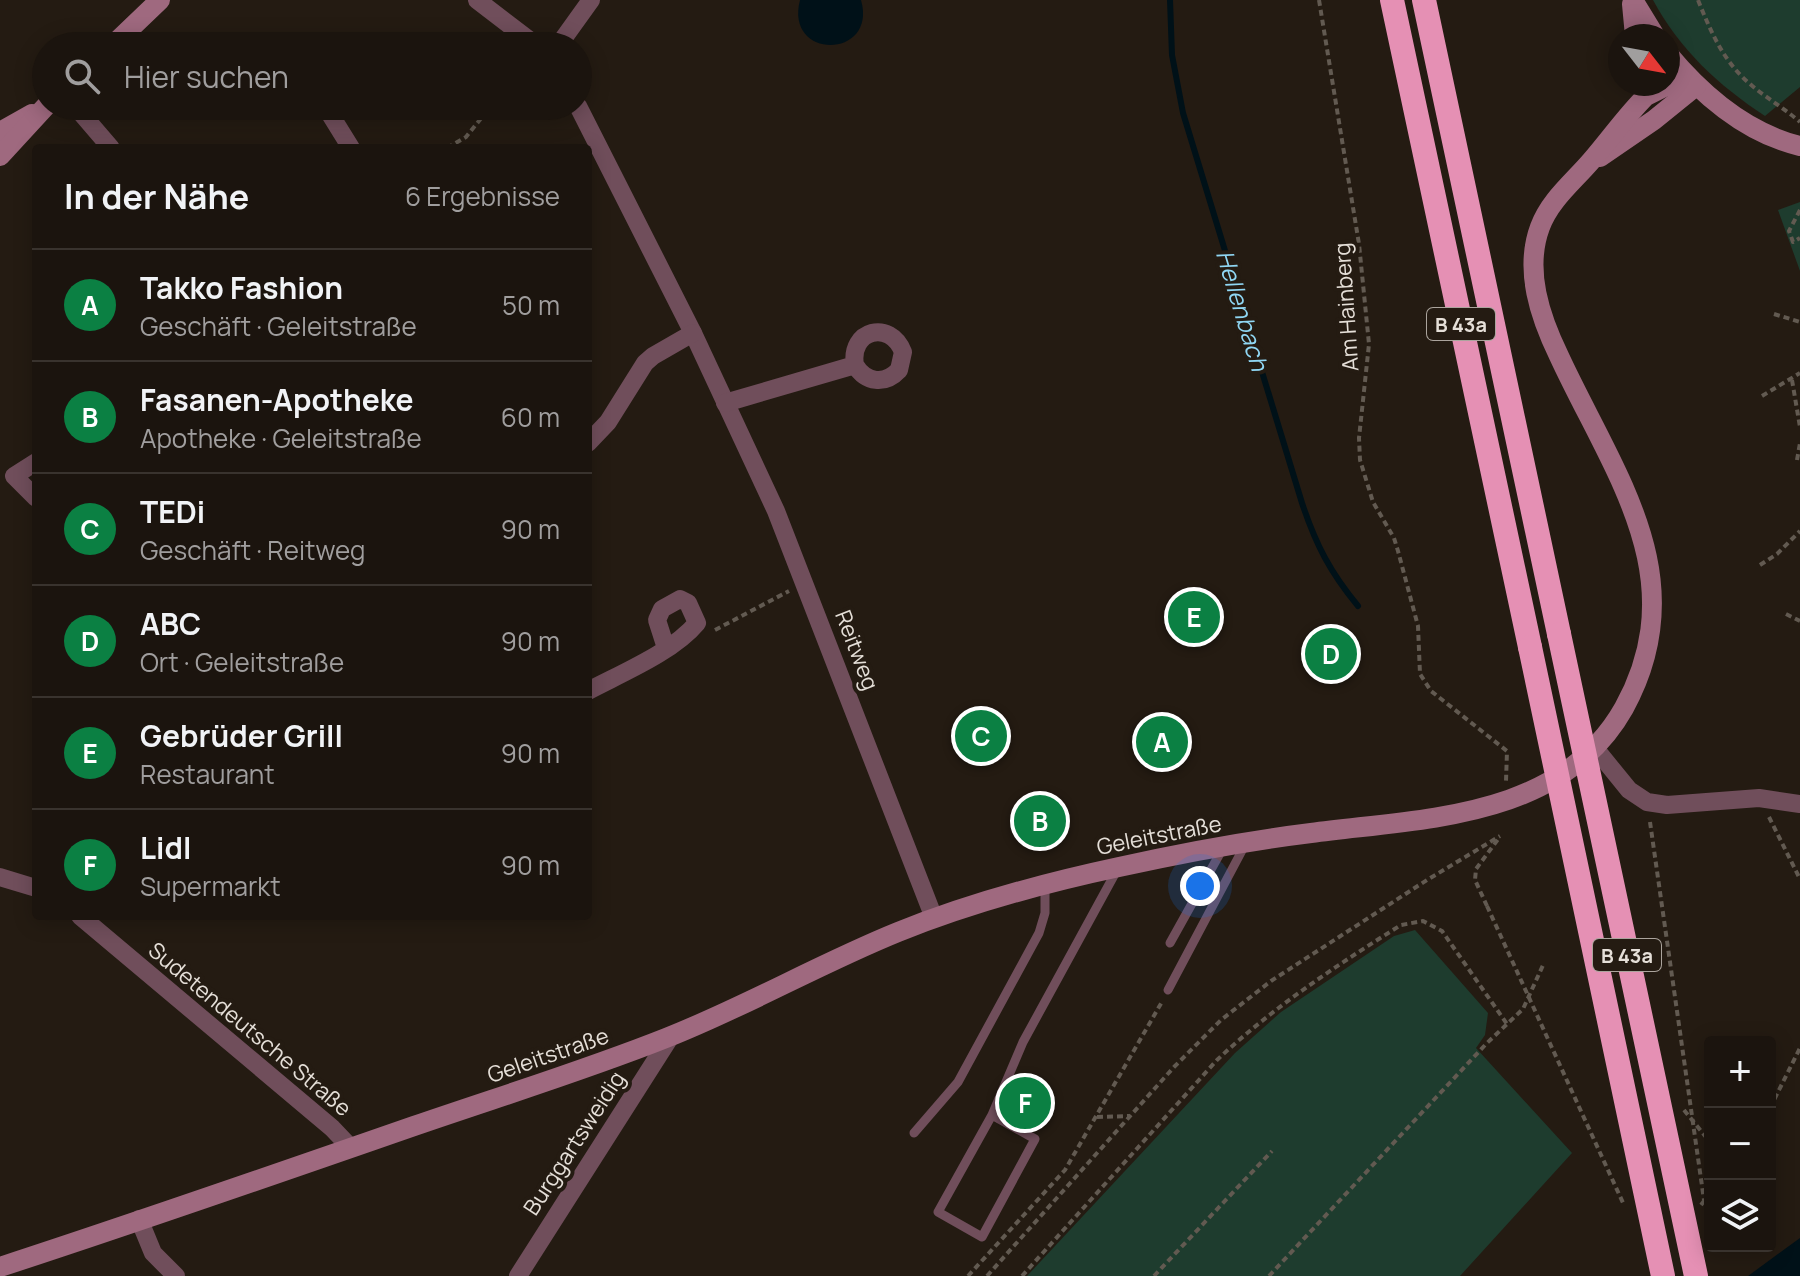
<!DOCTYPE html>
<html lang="de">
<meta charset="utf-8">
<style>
:root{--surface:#1b140e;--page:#28211c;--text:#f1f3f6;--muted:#a09e9e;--line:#39332e;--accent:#0b8043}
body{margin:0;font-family:Manrope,sans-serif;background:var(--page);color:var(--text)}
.controls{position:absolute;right:24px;bottom:24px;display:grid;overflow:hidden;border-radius:8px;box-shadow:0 4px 20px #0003}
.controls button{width:72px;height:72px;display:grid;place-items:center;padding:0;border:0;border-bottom:2px solid var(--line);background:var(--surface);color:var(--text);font:40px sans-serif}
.compass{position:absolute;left:1608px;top:24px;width:72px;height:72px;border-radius:50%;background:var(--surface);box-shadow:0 4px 20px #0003;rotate:121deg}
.you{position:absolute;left:1200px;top:886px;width:28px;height:28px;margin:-20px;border:6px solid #fff;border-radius:50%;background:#1a73e8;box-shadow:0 0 0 12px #1a73e833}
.badge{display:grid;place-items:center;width:52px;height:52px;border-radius:50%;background:var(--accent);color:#fff;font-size:26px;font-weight:700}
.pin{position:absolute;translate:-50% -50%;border:4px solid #fff;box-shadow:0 2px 8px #0006}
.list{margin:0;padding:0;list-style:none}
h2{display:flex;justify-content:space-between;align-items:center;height:104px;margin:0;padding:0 32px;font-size:34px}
h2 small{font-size:26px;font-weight:400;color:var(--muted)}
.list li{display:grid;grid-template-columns:52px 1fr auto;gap:24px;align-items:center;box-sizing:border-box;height:112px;padding:0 32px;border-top:2px solid var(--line)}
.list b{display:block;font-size:30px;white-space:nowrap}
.list p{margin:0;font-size:26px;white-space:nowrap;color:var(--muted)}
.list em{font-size:26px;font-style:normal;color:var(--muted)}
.icon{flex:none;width:44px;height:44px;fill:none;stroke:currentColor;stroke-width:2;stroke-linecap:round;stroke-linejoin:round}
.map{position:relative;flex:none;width:1800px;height:1276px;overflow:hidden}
.search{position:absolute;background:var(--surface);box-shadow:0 4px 20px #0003;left:32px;top:32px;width:560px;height:88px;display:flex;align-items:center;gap:20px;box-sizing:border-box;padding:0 28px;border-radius:44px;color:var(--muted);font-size:30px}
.panel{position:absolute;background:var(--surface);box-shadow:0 4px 20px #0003;left:32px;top:144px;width:560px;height:776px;border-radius:8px}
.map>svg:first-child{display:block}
.green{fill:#1e3c2e}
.water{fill:#001118}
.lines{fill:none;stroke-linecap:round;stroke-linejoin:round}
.stream{stroke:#001118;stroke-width:6}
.path{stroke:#625a51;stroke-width:4;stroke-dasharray:6 4;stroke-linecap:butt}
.lane{stroke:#704e5b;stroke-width:9}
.street{stroke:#704e5b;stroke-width:18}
.secondary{stroke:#9f697f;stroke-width:20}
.highway{stroke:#e590b4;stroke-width:24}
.path-bridge{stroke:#625a51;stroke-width:4;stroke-dasharray:6 4;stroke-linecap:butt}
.highway-bridge{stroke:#e590b4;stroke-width:24}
.labels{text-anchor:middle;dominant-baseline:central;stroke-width:8;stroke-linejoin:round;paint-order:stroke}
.shield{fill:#241b12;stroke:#aba49d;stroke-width:2}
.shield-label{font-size:20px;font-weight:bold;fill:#e5dfd8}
.street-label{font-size:22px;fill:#e5dfd8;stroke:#241b12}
.water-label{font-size:24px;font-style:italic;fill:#90d7f4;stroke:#241b12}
</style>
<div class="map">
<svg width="1800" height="1276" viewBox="0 0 1800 1276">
<rect width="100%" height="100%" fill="#241b12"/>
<g class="green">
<path d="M1653,0H1800V87L1765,116C1719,86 1679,49 1653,0Z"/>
<path d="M1800,202V271L1778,210Z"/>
<path d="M1415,930L1488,1013L1485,1035L1476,1048L1572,1153L1460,1276H1027L1235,1053L1281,1012L1394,936Z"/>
</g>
<g class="water">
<path d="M800,0H861C878,59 784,61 800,0Z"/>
<path d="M1800,1238V1276H1748Z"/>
</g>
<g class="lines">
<path class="stream" d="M1170,0L1172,55L1183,113L1302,503C1316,545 1330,572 1358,606"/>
<g class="path">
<path d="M1319,0L1359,244L1369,344L1359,438L1360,460L1373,502L1394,538L1398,551L1418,626L1420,674L1431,691L1507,751L1506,781"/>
<path d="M1698,0C1711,32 1723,61 1750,84C1766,98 1784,108 1800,122"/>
<path d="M447,148L466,137L491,106"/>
<path d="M1800,210L1789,231L1793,242L1800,238"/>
<path d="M1774,314L1800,322"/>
<path d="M1792,380L1800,427"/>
<path d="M1762,396L1800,373"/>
<path d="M1797,460L1800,443"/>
<path d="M1760,565L1777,554L1800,531"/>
<path d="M1786,614L1800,621"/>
<path d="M715,630L789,591"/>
<path d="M1769,817L1800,879"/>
<path d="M1487,906L1475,880L1476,869L1499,838"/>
<path d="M1770,1108L1800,1048"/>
<path d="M1684,1110L1710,1142"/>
<path d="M1097,1117L1130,1116"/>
<path d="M1701,1205L1710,1193"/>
<path d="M968,1276L1065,1170L1163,1000"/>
<path d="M987,1276L1174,1067L1221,1020L1271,981L1427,880L1500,836"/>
<path d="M1022,1276L1217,1060C1272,1008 1337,965 1401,925L1423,921L1442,931L1507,1024"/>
<path d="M1154,1276L1272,1151"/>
<path d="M1269,1276L1487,1043L1523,1009L1544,963"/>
</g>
<g class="lane">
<path d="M1170,943L1223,848"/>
<path d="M1168,990L1246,843"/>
<path d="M992,1115L1035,1139L982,1237L938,1212L992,1115L1023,1042L1117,870"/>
<path d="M914,1133L958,1082L1039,933L1045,913V884"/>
</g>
<g class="street">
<path d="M477,0L537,46"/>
<path d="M558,46L591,0"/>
<path d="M75,106L111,148"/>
<path d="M325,106L351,148"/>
<path d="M578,106L693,333L776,511L934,918"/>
<path d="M725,403L855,365C866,383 885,385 899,370L903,352C890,319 849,330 855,365"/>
<path d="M588,443L608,422L645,363L653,356L693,333"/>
<path d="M36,462L14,476L36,498"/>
<path d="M588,691C622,673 673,652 697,623L688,603L680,599L662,609L657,620L666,648"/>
<path d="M1594,747L1629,790L1647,802L1667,805L1759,798L1800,804"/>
<path d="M0,877L36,888"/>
<path d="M80,916L332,1128L351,1148"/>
<path d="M139,1219L153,1253L176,1276"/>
<path d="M518,1276L671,1036"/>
</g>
<g class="secondary">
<path d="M1633,0L1655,36"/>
<path d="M1632,4L1635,36"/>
<path d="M112,46L160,0"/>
<path d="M1668,54C1703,96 1746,133 1800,146"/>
<path d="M0,132L32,114"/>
<path d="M0,156L46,106"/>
<path d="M1600,157L1654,120L1696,86"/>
<path d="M0,1267C138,1222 276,1174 414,1126C498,1097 583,1071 666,1038C745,1007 819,964 898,932C970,903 1044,883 1119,867C1182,853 1246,841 1311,833C1422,818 1561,820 1624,708C1696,577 1613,473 1559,356C1540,317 1524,270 1540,227C1550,200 1573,182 1591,161C1610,139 1626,116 1646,96L1666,86H1696"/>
</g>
<g class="highway">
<path d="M1392,0L1530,647"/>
<path d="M1424,0L1559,634"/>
</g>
<g class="path-bridge">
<path d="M1650,822L1704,1200"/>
<path d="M1487,906L1624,1205"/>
</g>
<g class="highway-bridge">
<path d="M1559,634L1696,1276"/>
<path d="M1530,647L1663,1276"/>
</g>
</g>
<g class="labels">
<g class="shield">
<rect x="1427" y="308" width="68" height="32" rx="6"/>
<rect x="1593" y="939" width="68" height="32" rx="6"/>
</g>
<g class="shield-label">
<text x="1461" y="324">B 43a</text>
<text x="1627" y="955">B 43a</text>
</g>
<g class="street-label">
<text transform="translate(1346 307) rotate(-94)">Am Hainberg</text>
<text transform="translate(857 650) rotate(69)">Reitweg</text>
<text transform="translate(1159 835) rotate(-11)">Geleitstraße</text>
<text transform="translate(250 1029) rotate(40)">Sudetendeutsche Straße</text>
<text transform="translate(548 1055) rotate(-19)">Geleitstraße</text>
<text transform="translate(574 1143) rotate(-57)">Burggartsweidig</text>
</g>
<g class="water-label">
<text transform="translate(1243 310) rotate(73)">Hellenbach</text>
</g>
</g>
</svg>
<div class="controls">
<button>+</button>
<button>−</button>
<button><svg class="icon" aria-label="layers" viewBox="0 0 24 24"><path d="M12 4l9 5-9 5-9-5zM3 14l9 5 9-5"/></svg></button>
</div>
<svg class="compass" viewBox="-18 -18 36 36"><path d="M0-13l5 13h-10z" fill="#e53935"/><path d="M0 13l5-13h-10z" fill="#a09e9e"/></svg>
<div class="you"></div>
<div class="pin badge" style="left:1162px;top:742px">A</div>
<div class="pin badge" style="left:1040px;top:821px">B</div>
<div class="pin badge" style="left:981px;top:736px">C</div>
<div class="pin badge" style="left:1331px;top:654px">D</div>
<div class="pin badge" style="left:1194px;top:617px">E</div>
<div class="pin badge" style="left:1025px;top:1103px">F</div>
<div class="search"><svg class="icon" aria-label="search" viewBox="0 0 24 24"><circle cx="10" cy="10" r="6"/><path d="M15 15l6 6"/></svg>Hier suchen</div>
<section class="panel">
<h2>In der Nähe<small>6 Ergebnisse</small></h2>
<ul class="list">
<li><span class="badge">A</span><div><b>Takko Fashion</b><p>Geschäft · Geleitstraße</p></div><em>50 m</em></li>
<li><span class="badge">B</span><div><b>Fasanen-Apotheke</b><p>Apotheke · Geleitstraße</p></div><em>60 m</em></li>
<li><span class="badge">C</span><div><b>TEDi</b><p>Geschäft · Reitweg</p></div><em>90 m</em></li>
<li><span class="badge">D</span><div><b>ABC</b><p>Ort · Geleitstraße</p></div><em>90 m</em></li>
<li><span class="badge">E</span><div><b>Gebrüder Grill</b><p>Restaurant</p></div><em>90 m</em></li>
<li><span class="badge">F</span><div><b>Lidl</b><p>Supermarkt</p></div><em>90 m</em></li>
</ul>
</section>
</div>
